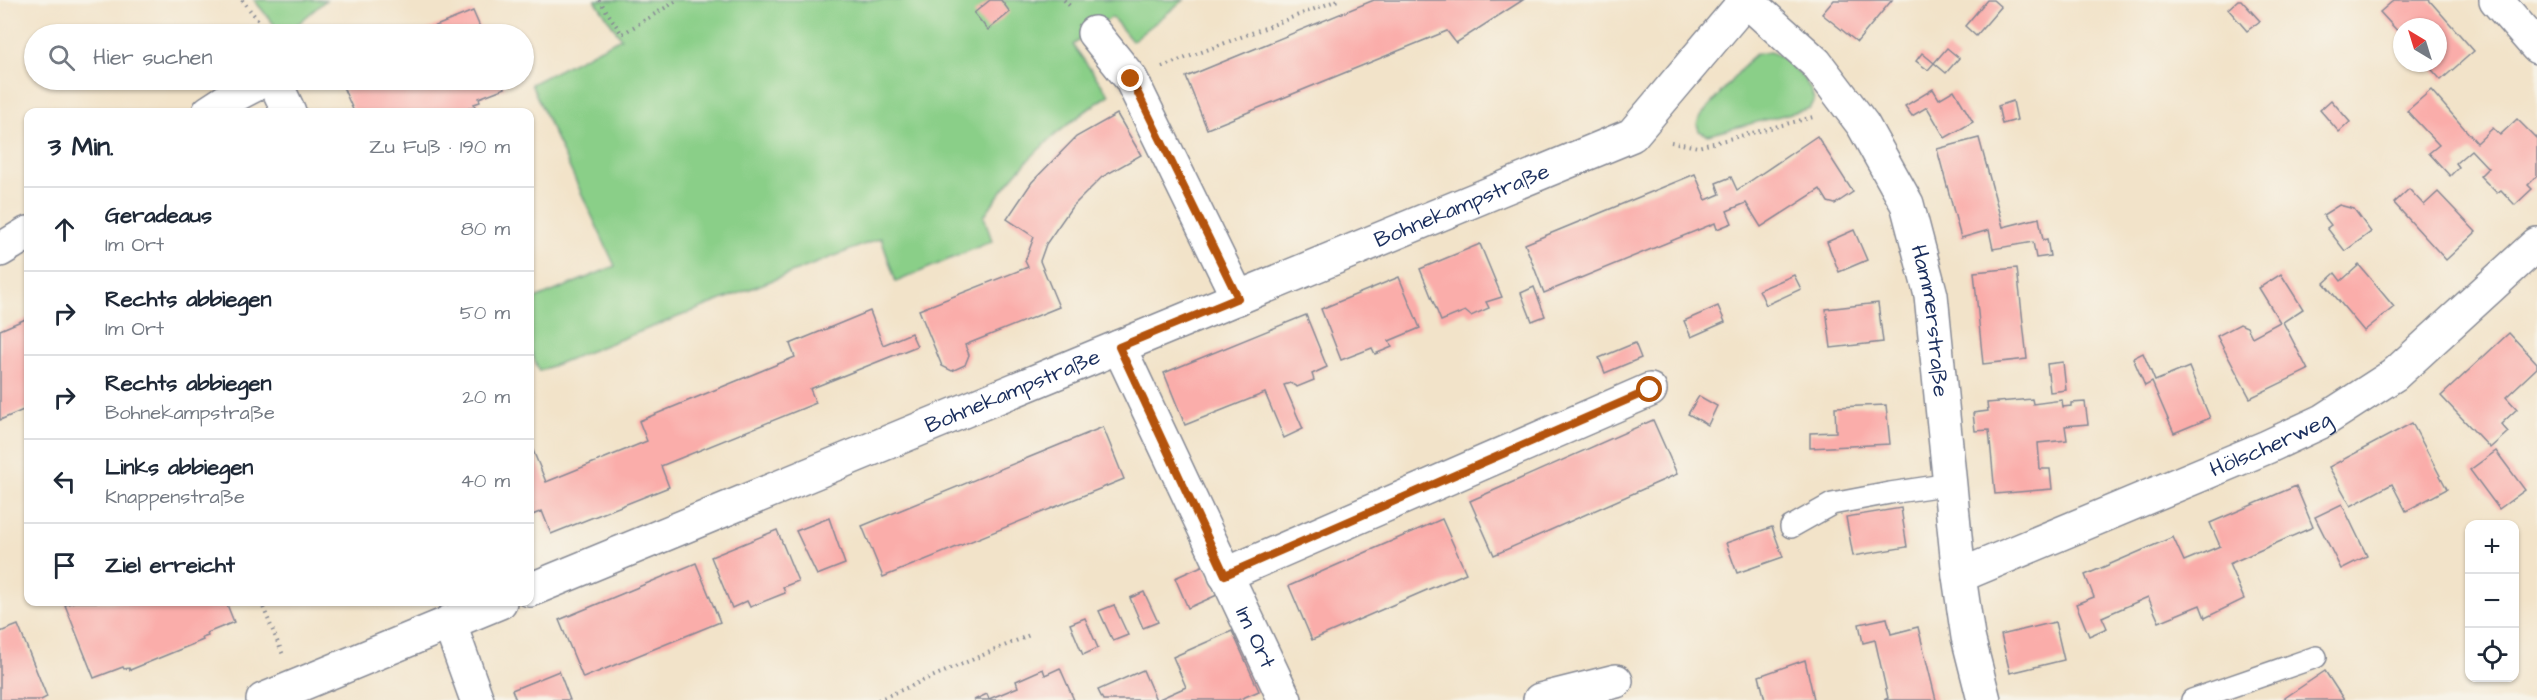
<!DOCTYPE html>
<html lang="de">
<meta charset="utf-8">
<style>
:root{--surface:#fff;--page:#f2f2f3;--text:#1f2937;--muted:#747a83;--line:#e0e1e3}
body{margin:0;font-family:"Architects Daughter",sans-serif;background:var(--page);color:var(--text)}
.controls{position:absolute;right:18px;bottom:18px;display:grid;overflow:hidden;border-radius:12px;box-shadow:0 2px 4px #0004}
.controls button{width:54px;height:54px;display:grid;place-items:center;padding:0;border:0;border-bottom:2px solid var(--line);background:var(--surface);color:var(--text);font:30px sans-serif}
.compass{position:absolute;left:2393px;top:18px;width:54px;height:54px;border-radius:50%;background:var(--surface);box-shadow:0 2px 4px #0004;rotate:322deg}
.stop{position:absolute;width:18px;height:18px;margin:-14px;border:4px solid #b45309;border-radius:50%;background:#fff}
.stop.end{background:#b45309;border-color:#fff;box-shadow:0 2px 6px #0008}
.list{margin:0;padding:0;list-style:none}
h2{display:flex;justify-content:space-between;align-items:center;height:78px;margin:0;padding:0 24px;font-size:26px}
h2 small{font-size:20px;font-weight:400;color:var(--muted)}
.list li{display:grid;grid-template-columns:39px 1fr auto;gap:18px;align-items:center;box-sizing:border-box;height:84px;padding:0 24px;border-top:2px solid var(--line)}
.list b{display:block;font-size:22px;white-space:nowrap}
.list p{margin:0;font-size:20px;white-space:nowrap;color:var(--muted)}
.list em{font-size:20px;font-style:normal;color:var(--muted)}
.icon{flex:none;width:33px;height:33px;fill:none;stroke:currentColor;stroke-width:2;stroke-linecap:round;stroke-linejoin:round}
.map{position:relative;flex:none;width:2537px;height:700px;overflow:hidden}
.search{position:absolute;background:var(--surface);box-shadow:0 2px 4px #0004;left:24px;top:24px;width:510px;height:66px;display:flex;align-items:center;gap:15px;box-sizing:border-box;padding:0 21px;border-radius:33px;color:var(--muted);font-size:22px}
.panel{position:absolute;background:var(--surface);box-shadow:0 2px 4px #0004;left:24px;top:108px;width:510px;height:498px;border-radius:12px}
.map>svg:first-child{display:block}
.green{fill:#8acf88;stroke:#527f73;stroke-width:1.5}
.building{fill:#faadaa}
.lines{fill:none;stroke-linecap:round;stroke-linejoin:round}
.service-casing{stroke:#868994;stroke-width:24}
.minor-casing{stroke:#868994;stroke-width:36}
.path{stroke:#868994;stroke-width:4;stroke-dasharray:1.5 4.5;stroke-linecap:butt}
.service{stroke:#fff;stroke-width:21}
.minor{stroke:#fff;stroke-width:33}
.route{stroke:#b45309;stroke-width:8}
.labels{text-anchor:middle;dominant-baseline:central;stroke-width:4.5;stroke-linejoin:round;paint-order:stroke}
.street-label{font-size:22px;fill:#1b2f5e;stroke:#f7f3e8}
</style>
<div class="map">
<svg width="2537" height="700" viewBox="0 0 2537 700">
<rect width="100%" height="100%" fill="#f7f3e8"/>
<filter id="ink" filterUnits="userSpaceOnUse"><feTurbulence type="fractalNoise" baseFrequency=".0167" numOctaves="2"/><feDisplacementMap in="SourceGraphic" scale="12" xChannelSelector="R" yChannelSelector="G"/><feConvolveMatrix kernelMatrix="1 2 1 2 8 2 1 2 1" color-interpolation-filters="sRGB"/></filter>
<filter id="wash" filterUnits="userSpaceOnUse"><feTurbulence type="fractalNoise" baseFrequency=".008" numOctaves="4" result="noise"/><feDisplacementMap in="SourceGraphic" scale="24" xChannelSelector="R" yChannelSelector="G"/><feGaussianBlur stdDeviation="1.35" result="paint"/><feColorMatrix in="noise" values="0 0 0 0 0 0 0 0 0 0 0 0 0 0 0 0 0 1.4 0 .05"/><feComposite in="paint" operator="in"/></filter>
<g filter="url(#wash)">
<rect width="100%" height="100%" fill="#f2e3c9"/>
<g class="green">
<path d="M254,0H326L286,34H282Z"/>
<path d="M595,0H1184L1132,41L1112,17L1073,45L1109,95C1057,129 1018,164 984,216L992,241L896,282L881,238L539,371L530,349V301L615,266L531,84L621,38Z"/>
<path d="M1770,52C1786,56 1813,84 1814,102L1810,108L1708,135L1699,131L1697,124L1700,117L1750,59L1756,54Z"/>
</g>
<g id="blocks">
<g class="building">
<path d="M990,0H1001L1010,12L988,30L974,13Z"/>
<path d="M1374,0H1523L1456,43L1447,31L1207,129L1186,77Z"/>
<path d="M1834,0H1892L1857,42L1822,14Z"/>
<path d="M1987,0H1993L2001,7L1976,36L1965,26Z"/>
<path d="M2238,0H2241L2260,21L2247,31L2228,9Z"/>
<path d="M2394,0H2429L2474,51L2441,80L2426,63H2438V27H2402V36L2380,12Z"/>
<path d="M473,11L483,34H416Z"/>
<path d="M1947,48L1959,58L1946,73L1934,63L1928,70L1916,61L1922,53L1934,63Z"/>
<path d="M340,80H502L505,88L479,98L480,102L474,104L475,106L459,112H354Z"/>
<path d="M1933,89L1939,99L1954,90L1973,122L1945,138L1927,107L1912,116L1905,106Z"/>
<path d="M2431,90L2477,143L2493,128L2500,135L2517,119L2537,139V176L2528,185L2532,189L2515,205L2501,190L2497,193L2480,176L2488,168L2471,150L2456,163L2459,167L2450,176L2429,153L2439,145L2407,111Z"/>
<path d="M2331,100L2350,122L2339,132L2320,110Z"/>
<path d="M2013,101L2017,120L2002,124L1998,106Z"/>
<path d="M1117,114L1141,155L1102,177L1071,208L1046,244L1040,261L1059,307L965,345L969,355L965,365L952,371L942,366L919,310L1028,267L1025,261L1034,237L1007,219L1032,182L1076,137Z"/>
<path d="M1817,136L1853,192L1835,204L1828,202L1820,189L1761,227L1746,203L1727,211L1732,223L1717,229L1715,223L1544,293L1525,244L1695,174L1706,200L1720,194L1716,183L1731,177L1737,190Z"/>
<path d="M1979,138L2003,227L2039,218L2043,240L2047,239L2050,256L2036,258L2033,242L1993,249L1989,230L1961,238L1937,149Z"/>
<path d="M2409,189L2424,205L2438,192L2476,232L2446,260L2394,203Z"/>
<path d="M2339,205L2354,209L2371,232L2345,251L2327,228L2331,225L2323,215Z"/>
<path d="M1854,230L1867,260L1839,272L1827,242Z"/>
<path d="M1480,244L1502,297L1486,302L1489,308L1471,316L1465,311L1441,321L1420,269Z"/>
<path d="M2359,265L2394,307L2364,331L2324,283L2335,273L2341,281Z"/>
<path d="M2017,268L2027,359L1983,364L1974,272Z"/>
<path d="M2281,274L2303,309L2283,322L2308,370L2250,398L2217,336L2240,324L2247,327L2252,337L2280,322L2259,288Z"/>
<path d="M1794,275L1801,289L1766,305L1759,290Z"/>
<path d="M1399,277L1420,328L1389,341L1392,347L1375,354L1372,348L1341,360L1321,309Z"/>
<path d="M1534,287L1545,316L1532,321L1521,293Z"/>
<path d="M1878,303L1883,342L1831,348L1826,309Z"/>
<path d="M1718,306L1725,322L1691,337L1684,321Z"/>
<path d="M870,311L883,345L911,333L917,346L810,389L816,403L661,466L669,487L551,534L542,511L530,516V443L546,482L647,441L639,421L795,357L790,344Z"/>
<path d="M1306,315L1327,367L1312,374L1314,380L1297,387L1290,383L1284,385L1303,429L1284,438L1265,393L1185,425L1164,373Z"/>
<path d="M28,318V408L0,420V330Z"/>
<path d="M2509,333L2537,363V368L2506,397L2517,409L2501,424L2508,432L2490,448L2441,396Z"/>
<path d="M1635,343L1641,358L1605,373L1599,358Z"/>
<path d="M2143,353L2155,381L2189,367L2210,418L2174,433L2152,382L2145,386L2133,358Z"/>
<path d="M2063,362L2066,390L2050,392L2047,364Z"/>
<path d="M1699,396L1717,406L1708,425L1688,414Z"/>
<path d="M2032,399L2033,404L2062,400L2063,407L2071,406V403L2085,402L2088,424L2065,426L2067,440L2038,443L2040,469H2050L2052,489L1995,494L1989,430L1975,431L1973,413L1988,411L1987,403Z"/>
<path d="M1886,405L1890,444L1810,448V433L1836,432L1835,407Z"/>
<path d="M1653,420L1677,474L1494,555L1470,501Z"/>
<path d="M2412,423L2447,489L2406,511L2392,484L2351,506L2329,467Z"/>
<path d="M1103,427L1124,479L883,577L862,526Z"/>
<path d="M2496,451L2525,490L2499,509L2470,470Z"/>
<path d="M2296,486L2313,527L2229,564L2244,599L2205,618L2200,605L2159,622L2148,597L2102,617L2107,628L2089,636L2076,604L2094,597L2085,575L2173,537L2184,561L2220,546L2210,523Z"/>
<path d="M2342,504L2367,556L2341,569L2315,517Z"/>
<path d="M1901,508L1907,547L1853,556L1846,517Z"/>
<path d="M829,518L845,564L817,575L796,531Z"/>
<path d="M1442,519L1466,573L1312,640L1289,586Z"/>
<path d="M1772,527L1783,557L1737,573L1726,543Z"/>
<path d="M777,530L798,581L783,587L785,593L750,607L747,601L732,608L711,557Z"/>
<path d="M696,563L720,622L583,678L559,620Z"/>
<path d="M1204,565L1217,595L1188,608L1175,578Z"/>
<path d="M1144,592L1158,622L1143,628L1130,598Z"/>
<path d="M74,602H226L234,622L207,633L208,636L202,638L203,640L130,670L129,668L124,669L123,667L94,678L65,605Z"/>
<path d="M1114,605L1128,635L1113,641L1099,611Z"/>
<path d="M1085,618L1098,648L1083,655L1070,624Z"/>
<path d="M1887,618L1891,634L1918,627L1936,700H1884L1888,698L1875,640L1863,643L1859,624Z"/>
<path d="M2055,622L2064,660L2010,673L2001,635Z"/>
<path d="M18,625L47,697L41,700H0V632Z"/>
<path d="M1232,631L1259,691L1238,700H1157L1186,687L1173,657Z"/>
<path d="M1805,660L1814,699L1765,700L1759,676Z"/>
<path d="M1060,668L1074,700H974L987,694L989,699L1018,687L1016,681L1043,669L1045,675Z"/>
<path d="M1143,670L1156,700H1103L1098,690Z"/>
<path d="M559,671L570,700H516L512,690Z"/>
<path d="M2325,671L2344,700H2282L2292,693Z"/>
</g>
</g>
</g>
<g filter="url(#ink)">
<use href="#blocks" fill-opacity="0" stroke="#868994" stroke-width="1.5"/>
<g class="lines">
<defs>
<g id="service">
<path d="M1791,527L1832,504L1890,493L1950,484"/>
<path d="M2192,700L2316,657"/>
</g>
<g id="minor">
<path id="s1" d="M1746,0L1816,63L1863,125L1907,204L1931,295L1959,576L1968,637L1984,700"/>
<path d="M2496,0L2537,47"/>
<path d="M1094,33L1131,79L1238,298"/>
<path d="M274,80L289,112"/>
<path d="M209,112L235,95L264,80"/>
<path d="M0,250L28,233"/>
<path id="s2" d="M1119,347L1285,700"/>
<path d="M1225,575L1650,390"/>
<path id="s3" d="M1959,576L2267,447L2323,421L2394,375L2537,244"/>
<path id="s4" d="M530,590L1632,135L1746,0"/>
<path d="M449,622L477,700"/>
<path d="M263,700L500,602"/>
<path d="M1540,700L1616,681"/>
</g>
</defs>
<use href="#service" class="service-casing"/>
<use href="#minor" class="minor-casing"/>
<g class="path">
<path d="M242,0L269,34"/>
<path d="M599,0L622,34L678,0"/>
<path d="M1064,0L1072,8"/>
<path d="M1162,67L1338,0"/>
<path d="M1671,142L1698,147L1813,117"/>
<path d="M261,602L283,655"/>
<path d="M878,700L1032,634"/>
</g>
<use href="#service" class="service"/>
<use href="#minor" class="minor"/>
</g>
</g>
<g class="lines" filter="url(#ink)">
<path class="route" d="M1131,79L1238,298L1119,347L1225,575L1650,390"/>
</g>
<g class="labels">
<g class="street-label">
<text stroke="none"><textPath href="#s4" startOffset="1008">Bohnekampstraße</textPath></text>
<text stroke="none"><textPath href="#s1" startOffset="382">Hammerstraße</textPath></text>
<text stroke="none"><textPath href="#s4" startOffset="522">Bohnekampstraße</textPath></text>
<text stroke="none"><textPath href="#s3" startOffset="338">Hölscherweg</textPath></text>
<text stroke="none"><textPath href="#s2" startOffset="321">Im Ort</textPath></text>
</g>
</g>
</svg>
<div class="controls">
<button>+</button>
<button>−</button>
<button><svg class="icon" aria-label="locate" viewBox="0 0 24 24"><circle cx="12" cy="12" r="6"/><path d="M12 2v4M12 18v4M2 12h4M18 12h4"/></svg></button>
</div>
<svg class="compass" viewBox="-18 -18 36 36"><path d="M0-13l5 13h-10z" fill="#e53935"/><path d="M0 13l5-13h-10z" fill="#747a83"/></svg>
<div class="stop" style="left:1650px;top:390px"></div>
<div class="stop end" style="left:1131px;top:79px"></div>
<div class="search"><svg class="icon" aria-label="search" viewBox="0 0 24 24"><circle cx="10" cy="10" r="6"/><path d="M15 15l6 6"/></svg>Hier suchen</div>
<section class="panel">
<h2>3 Min.<small>Zu Fuß · 190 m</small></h2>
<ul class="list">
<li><svg class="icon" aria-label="ahead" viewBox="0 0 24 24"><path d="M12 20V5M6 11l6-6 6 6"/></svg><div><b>Geradeaus</b><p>Im Ort</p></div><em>80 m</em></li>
<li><svg class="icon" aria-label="right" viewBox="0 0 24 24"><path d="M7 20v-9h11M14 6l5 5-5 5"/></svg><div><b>Rechts abbiegen</b><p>Im Ort</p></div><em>50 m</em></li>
<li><svg class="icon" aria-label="right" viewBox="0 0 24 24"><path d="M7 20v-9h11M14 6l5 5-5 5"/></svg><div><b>Rechts abbiegen</b><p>Bohnekampstraße</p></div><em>20 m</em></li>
<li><svg class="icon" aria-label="left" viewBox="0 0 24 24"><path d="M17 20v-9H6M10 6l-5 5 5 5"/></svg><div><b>Links abbiegen</b><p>Knappenstraße</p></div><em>40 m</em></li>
<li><svg class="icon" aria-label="arrive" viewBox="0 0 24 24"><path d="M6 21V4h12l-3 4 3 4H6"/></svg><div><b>Ziel erreicht</b></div></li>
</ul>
</section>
</div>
